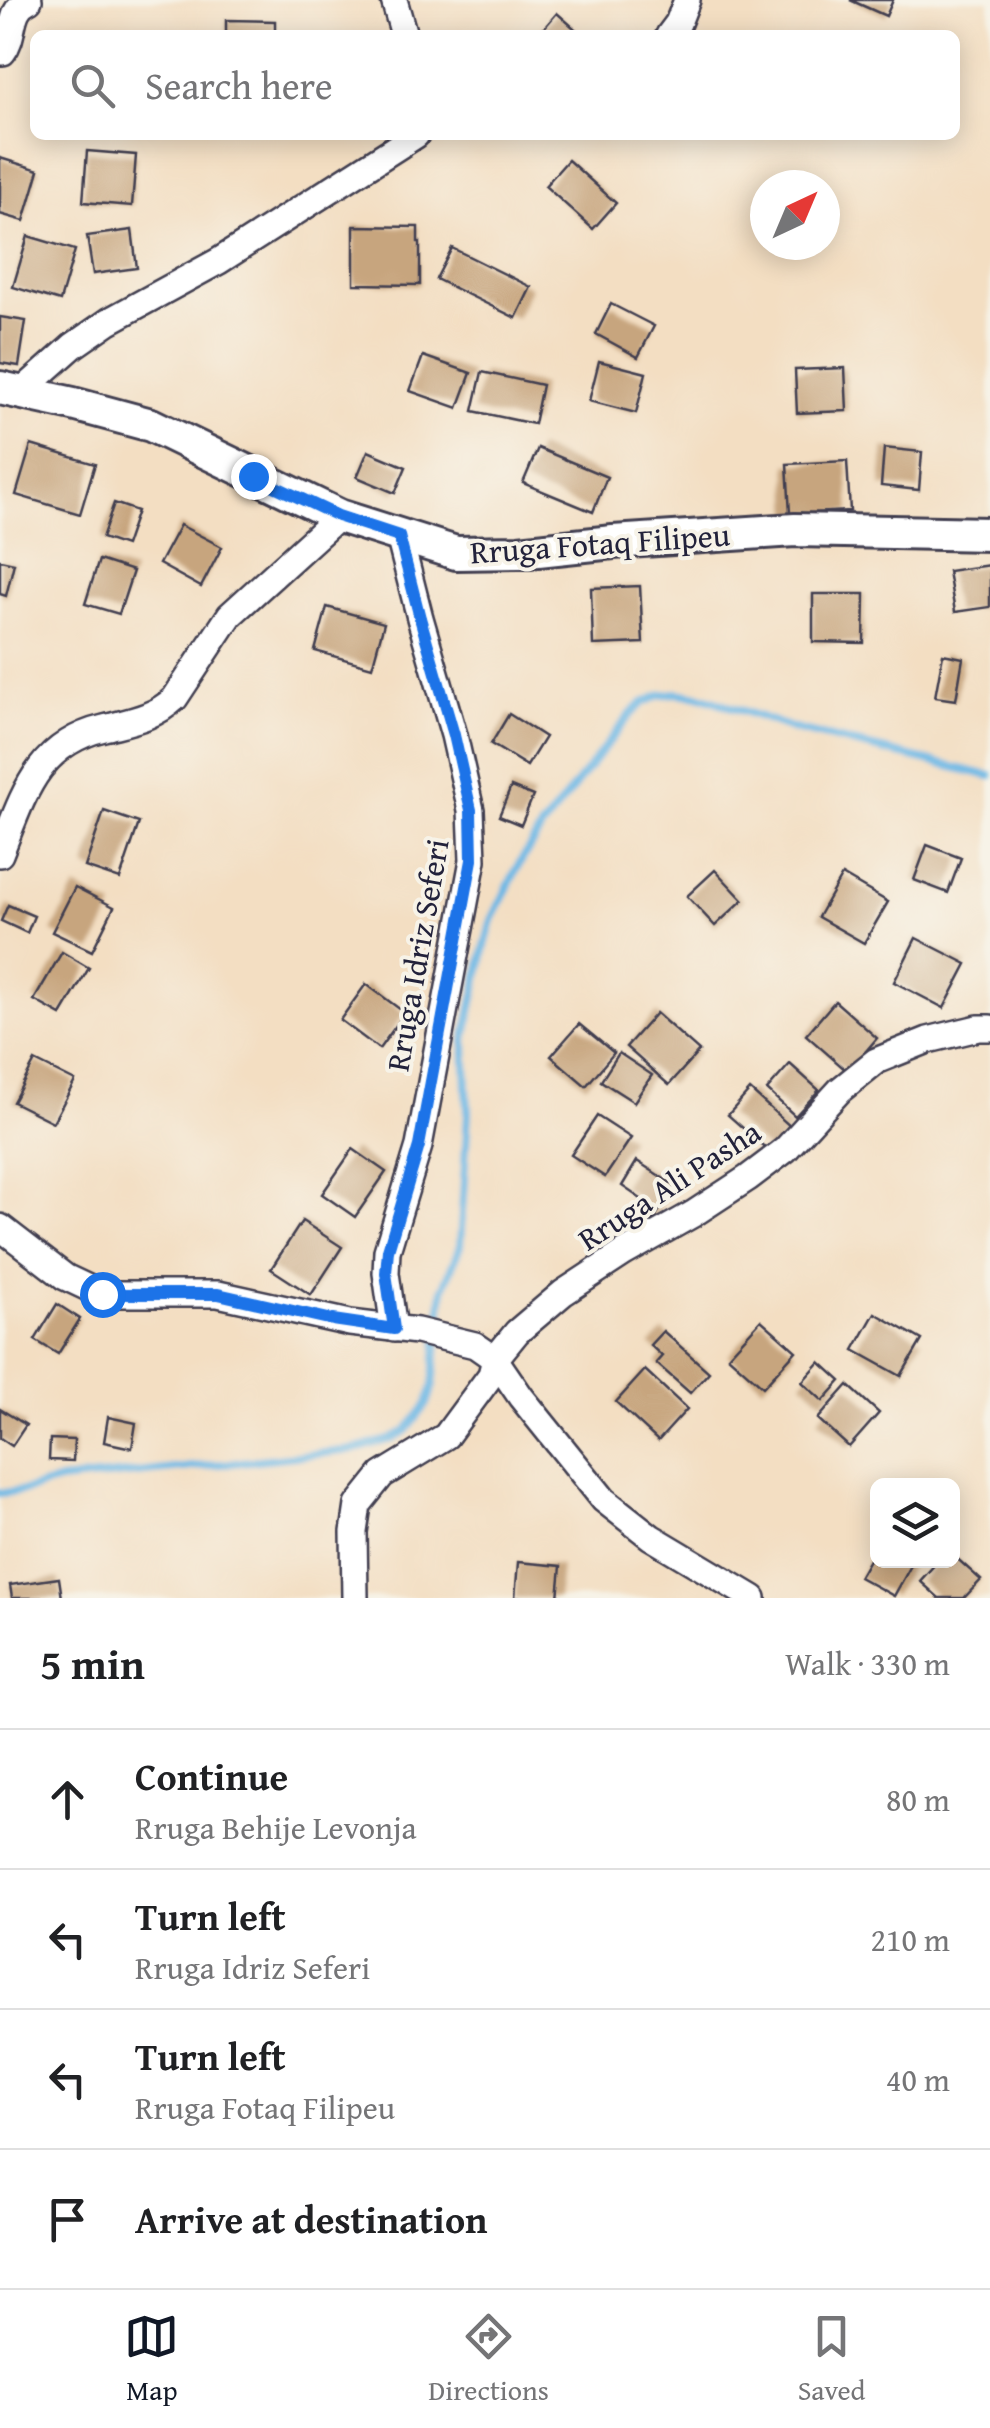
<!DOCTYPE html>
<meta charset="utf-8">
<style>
:root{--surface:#fff;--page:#f2f2f2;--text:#202124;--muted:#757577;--line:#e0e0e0;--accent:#111827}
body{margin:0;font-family:"Gentium Book Plus",serif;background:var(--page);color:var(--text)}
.controls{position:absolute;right:30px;bottom:30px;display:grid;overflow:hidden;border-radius:15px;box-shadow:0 5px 25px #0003}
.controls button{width:90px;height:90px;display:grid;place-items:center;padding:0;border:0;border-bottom:2px solid var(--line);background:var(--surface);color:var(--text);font:50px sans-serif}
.compass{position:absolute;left:750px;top:170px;width:90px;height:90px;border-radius:50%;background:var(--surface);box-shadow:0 5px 25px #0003;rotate:44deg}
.stop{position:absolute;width:30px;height:30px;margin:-22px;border:8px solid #1a73e8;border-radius:50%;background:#fff}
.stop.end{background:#1a73e8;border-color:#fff;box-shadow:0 2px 10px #0008}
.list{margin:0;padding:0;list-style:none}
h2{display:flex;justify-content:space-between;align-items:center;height:130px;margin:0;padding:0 40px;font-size:42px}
h2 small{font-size:32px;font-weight:400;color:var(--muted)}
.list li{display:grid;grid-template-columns:65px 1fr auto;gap:30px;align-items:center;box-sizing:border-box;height:140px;padding:0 40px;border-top:2px solid var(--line)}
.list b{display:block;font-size:38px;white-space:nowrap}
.list p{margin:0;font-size:32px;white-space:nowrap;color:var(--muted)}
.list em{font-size:32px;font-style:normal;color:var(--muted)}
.icon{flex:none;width:55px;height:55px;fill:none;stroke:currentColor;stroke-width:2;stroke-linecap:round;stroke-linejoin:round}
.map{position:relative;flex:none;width:990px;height:1598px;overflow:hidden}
.search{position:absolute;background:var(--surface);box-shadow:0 5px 25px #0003;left:30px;right:30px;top:30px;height:110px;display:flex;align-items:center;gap:25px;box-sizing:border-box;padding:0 35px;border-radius:15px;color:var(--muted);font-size:38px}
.sheet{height:690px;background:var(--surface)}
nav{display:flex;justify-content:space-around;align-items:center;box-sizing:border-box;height:140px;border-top:2px solid var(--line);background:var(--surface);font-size:28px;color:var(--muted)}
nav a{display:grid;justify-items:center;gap:5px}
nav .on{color:var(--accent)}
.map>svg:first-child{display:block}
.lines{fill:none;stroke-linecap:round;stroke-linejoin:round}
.stream{stroke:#6cb7e5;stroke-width:8}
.building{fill:#c7a57e}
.minor-casing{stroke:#413e4f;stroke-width:30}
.major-casing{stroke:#413e4f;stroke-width:38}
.minor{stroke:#fff;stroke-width:25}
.major{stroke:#fff;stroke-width:32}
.route{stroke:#1a73e8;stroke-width:12}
.labels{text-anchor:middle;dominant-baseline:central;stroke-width:8;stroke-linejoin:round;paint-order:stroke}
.street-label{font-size:32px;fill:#22223b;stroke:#f7f3e8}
</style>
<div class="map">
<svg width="990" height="1598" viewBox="0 0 990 1598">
<rect width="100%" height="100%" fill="#f7f3e8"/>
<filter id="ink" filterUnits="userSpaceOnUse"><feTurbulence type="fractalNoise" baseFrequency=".01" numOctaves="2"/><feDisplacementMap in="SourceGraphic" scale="20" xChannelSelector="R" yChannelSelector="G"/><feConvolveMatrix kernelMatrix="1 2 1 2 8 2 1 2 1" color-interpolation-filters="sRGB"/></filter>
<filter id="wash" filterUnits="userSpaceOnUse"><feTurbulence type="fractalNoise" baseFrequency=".0048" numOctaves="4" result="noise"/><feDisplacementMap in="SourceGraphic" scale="40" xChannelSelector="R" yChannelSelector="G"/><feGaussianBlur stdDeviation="2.25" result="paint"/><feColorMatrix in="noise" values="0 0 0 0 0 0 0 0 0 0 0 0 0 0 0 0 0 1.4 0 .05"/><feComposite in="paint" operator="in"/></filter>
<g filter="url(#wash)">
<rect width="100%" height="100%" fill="#f3dec2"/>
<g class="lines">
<path class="stream" d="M0,1493L23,1491L60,1481L353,1450L392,1439L407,1430L427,1404L433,1386L443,1289L460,1246L468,1112L465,1040L485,946L492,920L519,864L541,829L630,715L643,703L660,695L675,693L701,696L794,729L990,776"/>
</g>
<g id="blocks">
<g class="building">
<path d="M850,0H893L886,16Z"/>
<path d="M557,13L582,35H538Z"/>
<path d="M226,20L275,21V35H226Z"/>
<path d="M87,151L136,155L132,206L83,202Z"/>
<path d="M0,158L39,170L24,221L0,214Z"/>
<path d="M568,160L616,203L593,229L545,186Z"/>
<path d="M354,226L418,227V242H420V285L354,284Z"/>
<path d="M132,230L137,268L93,274L87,236Z"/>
<path d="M28,236L75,250L60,301L13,287Z"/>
<path d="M452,248L531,287L516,318L436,279Z"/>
<path d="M611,304L654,326L638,357L596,334Z"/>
<path d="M0,317L26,321L19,366L0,363Z"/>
<path d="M423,356L471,373L458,408L410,391Z"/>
<path d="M599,361L646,373L636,413L589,401Z"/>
<path d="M845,368L847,411L797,413L795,370Z"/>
<path d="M482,372L542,385L534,424L473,411Z"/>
<path d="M31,445L95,464L80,514L16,495Z"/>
<path d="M538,448L607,477L593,512L523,483Z"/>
<path d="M884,448L922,452L919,490L881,486Z"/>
<path d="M368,451L406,467L395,493L357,477Z"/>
<path d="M847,461L850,511L790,514L787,464Z"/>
<path d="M114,503L137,511L125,546L102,538Z"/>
<path d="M180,525L222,547L201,587L159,564Z"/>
<path d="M0,560L14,563L6,596L0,594Z"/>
<path d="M99,560L133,571L119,614L85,604Z"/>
<path d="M990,565V607L955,612L948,571Z"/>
<path d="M640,586L643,643L593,645L591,588Z"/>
<path d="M813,594H865L864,643L813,642Z"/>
<path d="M327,607L384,623L372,667L315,651Z"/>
<path d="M943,654L963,658L956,700L935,697Z"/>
<path d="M509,714L545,737L527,766L491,744Z"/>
<path d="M511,787L533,796L521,825L499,816Z"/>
<path d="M104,811L139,823L120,879L85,867Z"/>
<path d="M927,845L961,858L948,893L914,880Z"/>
<path d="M715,870L743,900L715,926L687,896Z"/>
<path d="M842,875L888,902L864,943L818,917Z"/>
<path d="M75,887L114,907L92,951L52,932Z"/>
<path d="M8,905L34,916L27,933L1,921Z"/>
<path d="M916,938L967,964L944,1008L894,982Z"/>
<path d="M62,952L89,968L61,1015L34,1000Z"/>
<path d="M366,984L405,1013L379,1049L340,1020Z"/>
<path d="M835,1001L877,1038L848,1072L806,1035Z"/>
<path d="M656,1013L699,1051L669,1085L626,1047Z"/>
<path d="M579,1024L614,1053L586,1086L551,1056Z"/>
<path d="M619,1053L652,1075L634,1102L601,1081Z"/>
<path d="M35,1061L75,1081L53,1122L13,1102Z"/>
<path d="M790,1064L819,1090L795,1116L767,1090Z"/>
<path d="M750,1090L792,1128L770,1152L728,1115Z"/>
<path d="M597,1116L631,1138L605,1177L571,1155Z"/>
<path d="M353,1149L386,1172L355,1217L322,1194Z"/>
<path d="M637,1161L675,1186L651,1223L636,1213L644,1201L622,1186Z"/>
<path d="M302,1221L342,1247L311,1295L271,1269Z"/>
<path d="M57,1304L80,1319L58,1354L35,1340Z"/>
<path d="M875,1313L922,1340L901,1376L854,1350Z"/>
<path d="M761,1320L796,1351L763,1387L728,1356Z"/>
<path d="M663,1331L709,1372L690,1393L656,1363L662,1356L650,1345Z"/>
<path d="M820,1362L841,1381L823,1401L802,1382Z"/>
<path d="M645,1370L687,1409L658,1441L616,1402Z"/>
<path d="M848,1385L879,1413L849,1447L818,1419Z"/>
<path d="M0,1409L26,1425L12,1446L0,1438Z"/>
<path d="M108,1417L136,1423L132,1448L104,1442Z"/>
<path d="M50,1439L74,1440L73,1461L49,1460Z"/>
<path d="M878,1544V1560H914L894,1596L859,1577Z"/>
<path d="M952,1554L981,1580L964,1598H939L920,1581L939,1560H952Z"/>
<path d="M518,1562L561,1566L558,1598H515Z"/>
<path d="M59,1578L62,1598H12L10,1585Z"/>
</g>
</g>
</g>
<g filter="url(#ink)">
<use href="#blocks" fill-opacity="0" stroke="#413e4f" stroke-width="2.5"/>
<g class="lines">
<defs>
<g id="minor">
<path d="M394,0L404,35"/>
<path d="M669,35L678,23L687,0"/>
<path d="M0,52H3C16,35 8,9 29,0"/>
<path d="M20,393L73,346L109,321L219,261L416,135"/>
<path d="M0,854C23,797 36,744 104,728C131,721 154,718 175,698L230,615L339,516"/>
<path d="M0,1227L65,1277L101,1294H218L350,1323L417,1331L475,1345L495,1359L521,1397L604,1500L651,1537L753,1598"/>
<path d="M394,1329L386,1273L387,1251L419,1146L473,860L471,810L454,735L420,618L399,536"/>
<path d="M355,1598L354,1532L358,1505L382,1475L446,1436L491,1375L495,1359L517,1332L563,1293L624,1253L693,1214L748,1178L785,1150L840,1090L876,1061L928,1040L978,1028H990"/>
</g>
<path id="major" d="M0,388L73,404L151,425L339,516L456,553L519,552L613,542L795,530L990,534"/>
</defs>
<use href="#minor" class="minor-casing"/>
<use href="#major" class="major-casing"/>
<use href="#minor" class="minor"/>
<use href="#major" class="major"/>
</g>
</g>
<g class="lines" filter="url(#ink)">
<path class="route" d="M102,1294H218L333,1320L394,1329L386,1273L388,1250L419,1146L472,860L471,810L454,735L420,618L399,536L338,516L253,476"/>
</g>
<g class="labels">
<g class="street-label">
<text transform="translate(600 543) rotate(-4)">Rruga Fotaq Filipeu</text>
<text transform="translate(417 955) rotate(-80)">Rruga Idriz Seferi</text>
<text transform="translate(669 1185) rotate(-33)">Rruga Ali Pasha</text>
</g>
</g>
</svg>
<div class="controls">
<button><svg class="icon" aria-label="layers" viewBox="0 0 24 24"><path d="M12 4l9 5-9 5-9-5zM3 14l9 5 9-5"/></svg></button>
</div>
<svg class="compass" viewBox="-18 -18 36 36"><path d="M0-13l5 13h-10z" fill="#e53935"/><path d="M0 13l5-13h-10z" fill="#757577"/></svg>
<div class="stop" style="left:102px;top:1294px"></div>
<div class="stop end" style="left:253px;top:476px"></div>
<div class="search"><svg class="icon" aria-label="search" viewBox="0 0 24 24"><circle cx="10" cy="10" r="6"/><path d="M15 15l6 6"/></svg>Search here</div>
</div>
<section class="sheet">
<h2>5 min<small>Walk · 330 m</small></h2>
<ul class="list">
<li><svg class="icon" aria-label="ahead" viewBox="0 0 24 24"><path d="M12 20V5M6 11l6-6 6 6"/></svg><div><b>Continue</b><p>Rruga Behije Levonja</p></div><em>80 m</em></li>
<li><svg class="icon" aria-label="left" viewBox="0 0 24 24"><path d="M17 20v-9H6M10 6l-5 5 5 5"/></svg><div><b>Turn left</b><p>Rruga Idriz Seferi</p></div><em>210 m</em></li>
<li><svg class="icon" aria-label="left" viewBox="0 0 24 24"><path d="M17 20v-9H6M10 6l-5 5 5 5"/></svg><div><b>Turn left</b><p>Rruga Fotaq Filipeu</p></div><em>40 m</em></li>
<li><svg class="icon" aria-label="arrive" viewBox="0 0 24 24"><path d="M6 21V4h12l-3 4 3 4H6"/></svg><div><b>Arrive at destination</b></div></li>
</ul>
</section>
<nav>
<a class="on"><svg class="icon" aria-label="map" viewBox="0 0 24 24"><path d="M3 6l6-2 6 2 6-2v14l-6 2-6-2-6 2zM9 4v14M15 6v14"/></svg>Map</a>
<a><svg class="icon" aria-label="directions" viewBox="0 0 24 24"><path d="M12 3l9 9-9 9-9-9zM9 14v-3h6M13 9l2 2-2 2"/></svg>Directions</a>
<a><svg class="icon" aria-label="saved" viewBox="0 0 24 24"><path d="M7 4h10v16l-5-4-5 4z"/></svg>Saved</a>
</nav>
